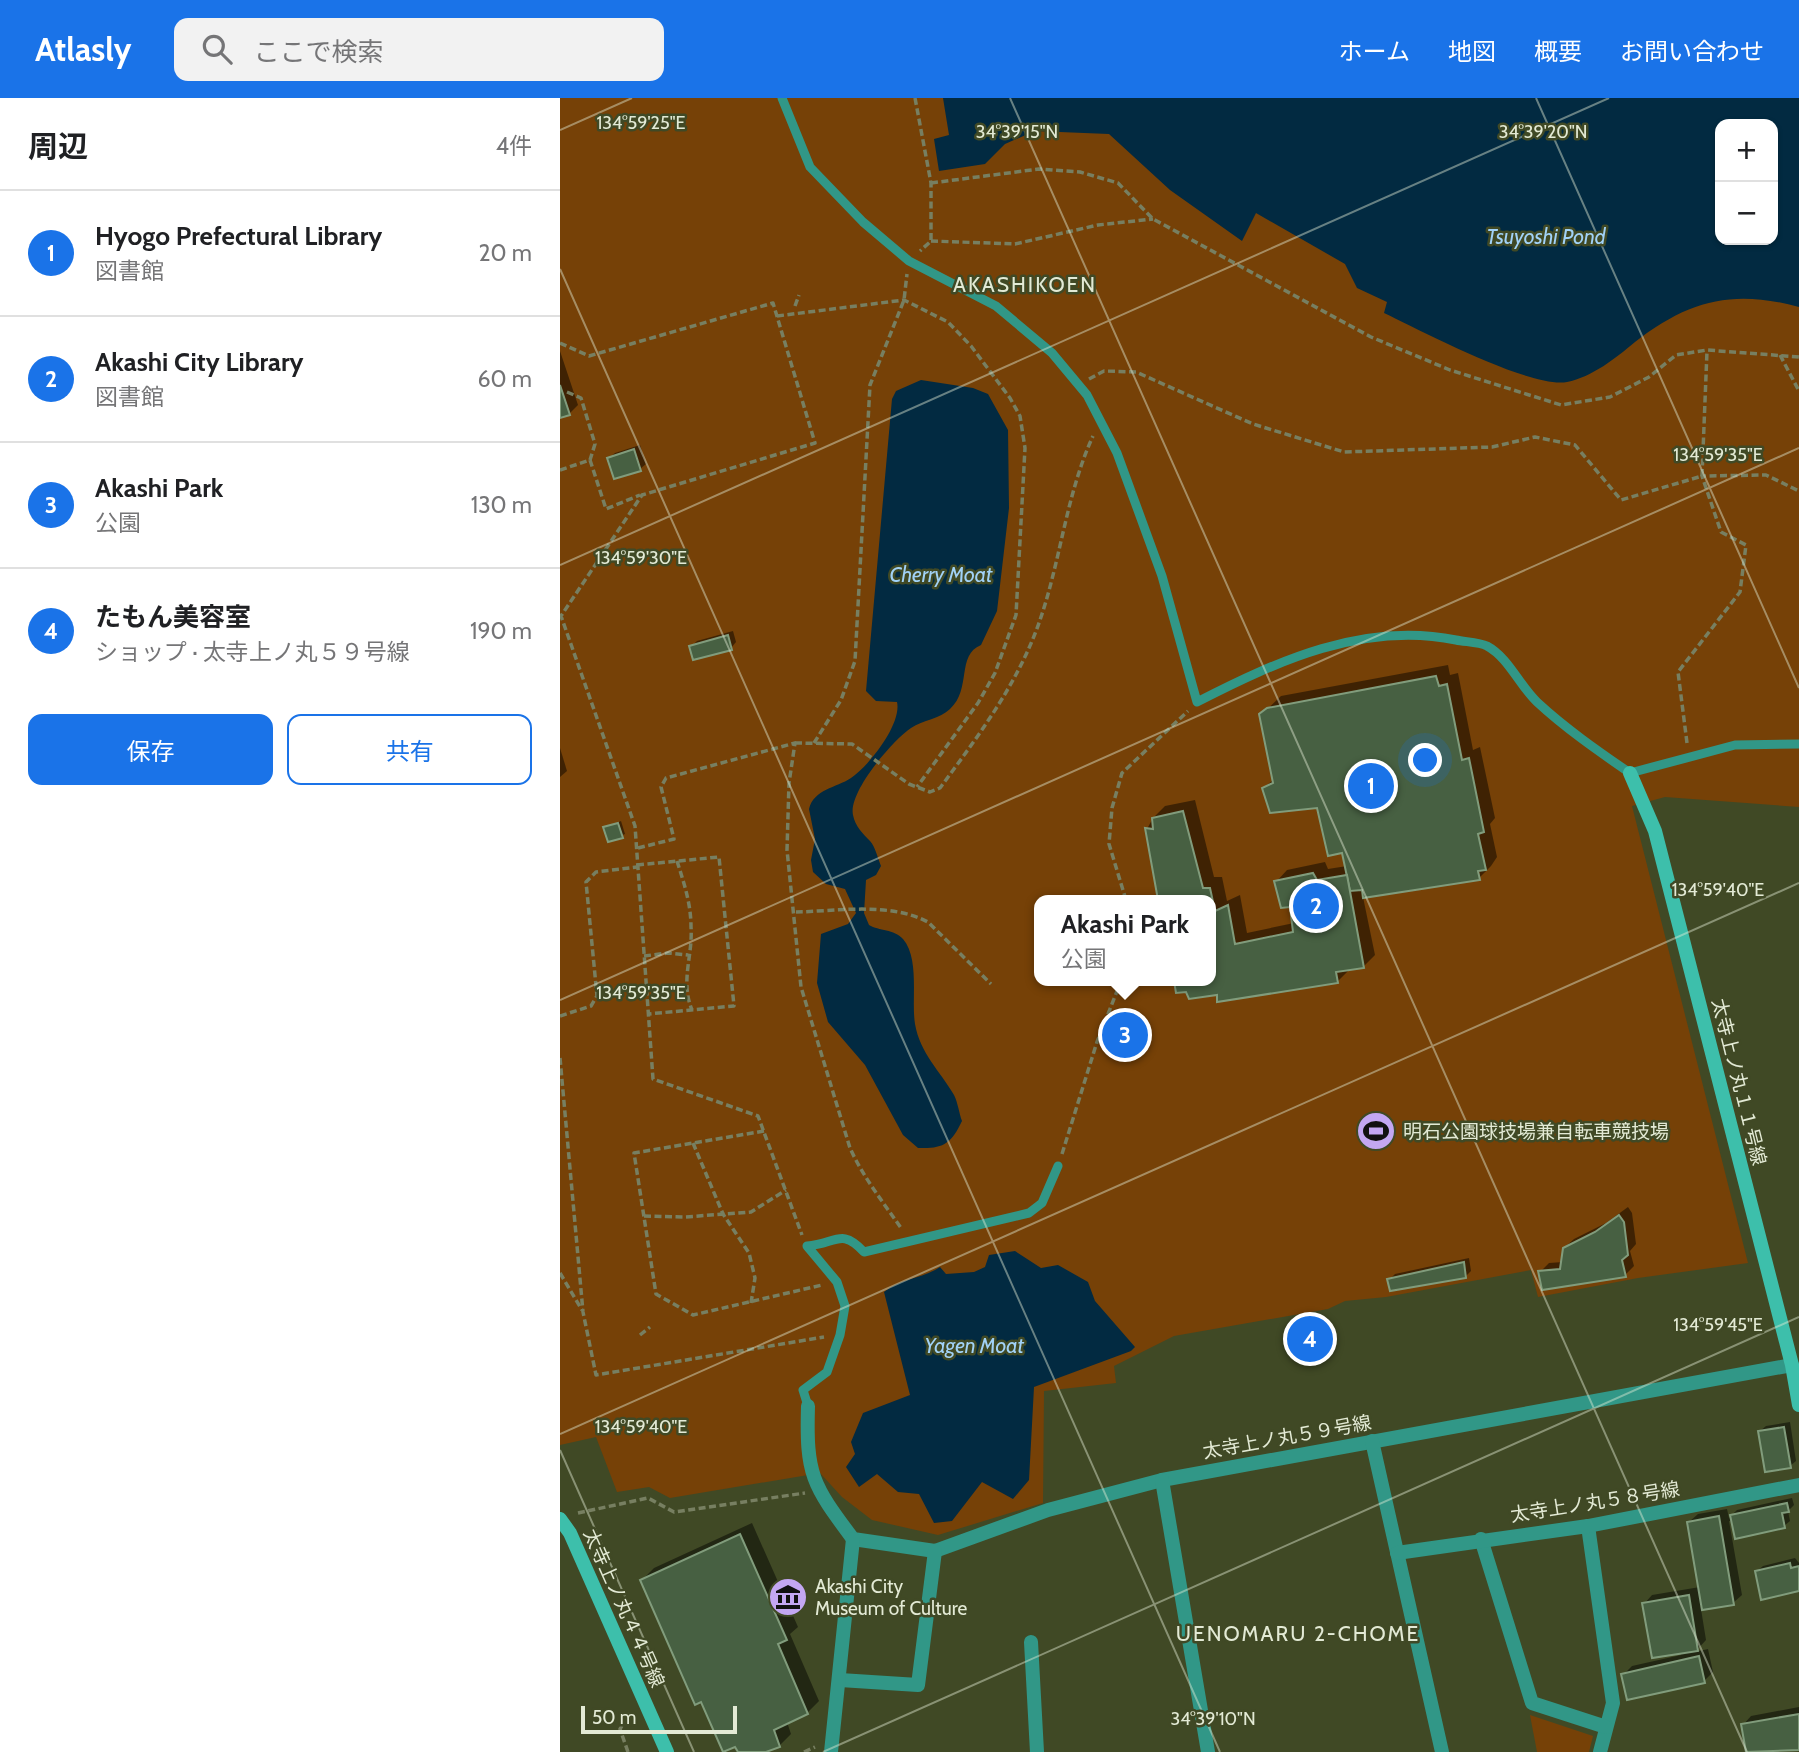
<!DOCTYPE html>
<html lang="ja">
<meta charset="utf-8">
<style>
:root{--surface:#fff;--page:#f2f2f2;--text:#202124;--muted:#757577;--line:#e0e0e0;--accent:#1a73e8}
body{margin:0;font-family:Cabin,"Noto Sans JP",sans-serif;background:var(--page);color:var(--text)}
.controls{position:absolute;right:21px;top:21px;display:grid;overflow:hidden;border-radius:14px;box-shadow:0 2px 5px #0004}
.controls button{width:63px;height:63px;display:grid;place-items:center;padding:0;border:0;border-bottom:2px solid var(--line);background:var(--surface);color:var(--text);font:35px sans-serif}
.scale{position:absolute;left:21px;bottom:18px;width:156px;box-sizing:border-box;padding-left:7px;border:4px solid #e3ead5;border-top:0;font-size:19px;line-height:24px;white-space:nowrap;color:#e3ead5;-webkit-text-stroke:5px #404925;paint-order:stroke}
.you{position:absolute;left:866px;top:663px;width:24px;height:24px;margin:-18px;border:5px solid #fff;border-radius:50%;background:#1a73e8;box-shadow:0 0 0 10px #1a73e833}
.badge{display:grid;place-items:center;width:46px;height:46px;border-radius:50%;background:var(--accent);color:#fff;font-size:23px;font-weight:700}
.pin{position:absolute;translate:-50% -50%;border:4px solid #fff;box-shadow:0 2px 7px #0006}
.popup{position:absolute;left:474px;top:797px;width:182px;height:91px;box-sizing:border-box;display:grid;place-content:center;border-radius:14px;background:var(--surface);filter:drop-shadow(0 2px 5px #0005);font-size:23px;white-space:nowrap;color:var(--muted)}
.popup b{font-size:26px;color:var(--text)}
.popup::after{content:'';position:absolute;left:50%;top:100%;margin-left:-14px;border:14px solid transparent;border-top-color:var(--surface)}
.list{margin:0;padding:0;list-style:none}
h2{display:flex;justify-content:space-between;align-items:center;height:91px;margin:0;padding:0 28px;font-size:30px}
h2 small{font-size:23px;font-weight:400;color:var(--muted)}
.list li{display:grid;grid-template-columns:46px 1fr auto;gap:21px;align-items:center;box-sizing:border-box;height:126px;padding:0 28px;border-top:2px solid var(--line)}
.list b{display:block;font-size:26px;white-space:nowrap}
.list p{margin:0;font-size:23px;white-space:nowrap;color:var(--muted)}
.list em{font-size:23px;font-style:normal;color:var(--muted)}
.actions{display:flex;gap:14px;padding:21px 28px}
.actions a{flex:1;padding:16px 0;border:2px solid var(--accent);border-radius:14px;text-align:center;font-size:24px;color:var(--accent)}
.actions .main{background:var(--accent);color:#fff}
.icon{flex:none;width:38px;height:38px;fill:none;stroke:currentColor;stroke-width:2;stroke-linecap:round;stroke-linejoin:round}
.map{position:relative;flex:none;width:1239px;height:1654px;overflow:hidden}
header{display:flex;align-items:center;gap:42px;box-sizing:border-box;height:98px;padding:0 35px;background:var(--accent);color:#fff}
header strong{font-size:33px}
nav{display:flex;gap:38px;margin-inline-start:auto;font-size:24px}
.search{width:490px;height:63px;background:var(--page);display:flex;align-items:center;gap:18px;box-sizing:border-box;padding:0 24px;border-radius:14px;color:var(--muted);font-size:26px}
main{display:flex}
aside{flex:1;background:var(--surface)}
.map>svg:first-child{display:block}
.green{fill:#764107;fill-rule:evenodd}
.water{fill:#022a41;fill-rule:evenodd}
.shadow{fill:#0007}
.building{fill:#476042;stroke:#819c7c;stroke-width:2}
.lines{fill:none;stroke-linecap:round;stroke-linejoin:round}
.path{stroke:#777f61;stroke-width:3.5;stroke-dasharray:7 3.5;stroke-linecap:butt}
.lane{stroke:#319787;stroke-width:9}
.street{stroke:#319787;stroke-width:14}
.secondary{stroke:#3dbfab;stroke-width:14}
.ticks{fill:none;stroke:#e3ead5;stroke-width:2;stroke-opacity:0.45}
.labels{text-anchor:middle;dominant-baseline:central;stroke-width:5;stroke-linejoin:round;paint-order:stroke}
.street-label{font-size:19px;fill:#e3ead5;stroke:#404925}
.poi-label{font-size:19px;fill:#e3ead5;stroke:#404925;text-anchor:start}
.water-label{font-size:21px;font-style:italic;fill:#a1d2f7;stroke:#404925}
.neighbourhood-label{font-size:21px;letter-spacing:2px;fill:#e3ead5;stroke:#404925}
.ticks-label{font-size:18px;text-anchor:middle;fill:#e3ead5;stroke:#404925;stroke-width:5;stroke-linejoin:round;paint-order:stroke}
</style>
<header>
<strong>Atlasly</strong>
<div class="search"><svg class="icon" aria-label="search" viewBox="0 0 24 24"><circle cx="10" cy="10" r="6"/><path d="M15 15l6 6"/></svg>ここで検索</div>
<nav><a>ホーム</a><a>地図</a><a>概要</a><a>お問い合わせ</a></nav>
</header>
<main>
<aside>
<h2>周辺<small>4件</small></h2>
<ul class="list">
<li><span class="badge">1</span><div><b>Hyogo Prefectural Library</b><p>図書館</p></div><em>20 m</em></li>
<li><span class="badge">2</span><div><b>Akashi City Library</b><p>図書館</p></div><em>60 m</em></li>
<li><span class="badge">3</span><div><b>Akashi Park</b><p>公園</p></div><em>130 m</em></li>
<li><span class="badge">4</span><div><b>たもん美容室</b><p>ショップ · 太寺上ノ丸５９号線</p></div><em>190 m</em></li>
</ul>
<div class="actions"><a class="main">保存</a><a>共有</a></div>
</aside>
<div class="map">
<svg width="1239" height="1654" viewBox="0 0 1239 1654">
<rect width="100%" height="100%" fill="#404925"/>
<g class="green">
<path d="M0,0H1239V709L1105,699L1072,708L1188,1165L1078,1180L978,1199L971,1172L826,1199L785,1203L768,1211L614,1238L554,1268L556,1285L484,1293L483,1405L378,1437L312,1422L282,1399L260,1375L110,1400L89,1389L57,1394L36,1339L0,1347ZM1160,26H1213V142H1160ZM479,802H651V883H479Z"/>
<path d="M970,1617L1033,1638L1029,1654H977Z"/>
</g>
<g class="water">
<path d="M383,0H1239V209C1173,191 1129,202 1075,244C1056,260 1032,279 1007,284C971,291 860,232 824,215L827,204L797,190L785,166L696,115L682,143L610,92L549,36L475,33L445,46L425,66L379,73L374,41L389,37ZM1160,26H1213V142H1160Z"/>
<path d="M361,282L413,290L428,296L448,332L449,410L437,513L421,547C396,557 412,591 390,611C380,621 363,622 351,630C333,642 288,694 293,717C295,728 303,736 310,743C315,748 318,761 321,768L316,777L306,782L304,815L309,827C319,833 334,831 343,841C360,861 351,902 355,926C360,955 380,973 394,997C398,1005 399,1015 402,1023C391,1046 383,1051 358,1050L343,1037L305,967L268,924L257,885L261,836L288,826L296,815L285,791L266,786L253,774L251,762L255,741L249,711C254,691 276,690 291,680C309,668 342,626 337,604L316,603L306,593L332,301L336,293Z"/>
<path d="M455,1153L481,1170L498,1167L528,1184L535,1203L575,1249L571,1253L474,1289L469,1382L453,1401L422,1384L392,1423L374,1425L359,1396L338,1394L317,1376L299,1389L286,1369L295,1356L291,1344L303,1315L350,1297L324,1194C341,1180 362,1181 380,1169L386,1176L414,1174L425,1169L429,1157Z"/>
</g>
<g class="shadow">
<path d="M0,253L18,307L9,316L0,319Z"/>
<path d="M80,347L86,366L80,371L49,360L55,355Z"/>
<path d="M173,533L176,544L171,550L131,549L137,543Z"/>
<path d="M888,567L890,577L898,575L913,652L920,649L935,720L930,726L937,759L931,768L919,780L803,799L815,857L803,869L789,872L777,884L659,895L617,893L615,883H651V802H600L587,731L593,720L605,708L635,702L654,779H662L667,803L680,797L687,835L734,825L731,807L716,784L727,772L765,764L768,771L787,768L784,753L758,708L704,690L714,681L701,617L721,598Z"/>
<path d="M0,650L7,673L0,679Z"/>
<path d="M61,723L65,736L50,742L45,730Z"/>
<path d="M1068,1109L1072,1115L1076,1146L1070,1153L1074,1168L1065,1177L980,1174L989,1165L1003,1164L1004,1150L1014,1141L1046,1125Z"/>
<path d="M909,1160L911,1173L905,1179L829,1182L835,1176Z"/>
<path d="M1230,1324L1236,1363L1230,1368L1200,1333L1206,1328Z"/>
<path d="M1232,1400L1234,1407L1228,1413L1230,1423L1224,1428L1169,1423L1182,1497L1173,1505L1141,1511L1146,1542L1135,1554L1148,1551L1153,1574L1144,1583L1063,1577L1072,1568L1121,1557L1084,1506L1092,1497L1140,1489L1129,1424L1138,1416L1167,1411L1169,1420L1177,1412Z"/>
<path d="M192,1425L238,1529L230,1536L259,1603L247,1615L227,1624L231,1636L219,1648L201,1654H179L142,1601L82,1482L94,1470Z"/>
<path d="M1235,1460L1239,1465V1492L1197,1473L1203,1468Z"/>
<path d="M1239,1609V1651L1187,1654L1183,1627L1191,1618Z"/>
</g>
<g class="building">
<path d="M0,287L10,317L0,320Z"/>
<path d="M74,351L81,373L54,381L47,360Z"/>
<path d="M168,537L172,552L133,562L129,548Z"/>
<path d="M876,578L879,588L887,586L902,662L909,660L924,734L918,736L926,772L918,773L920,782L803,800L802,792L790,793L782,755L768,758L757,710L710,715L702,690L713,685L699,616L707,610Z"/>
<path d="M623,713L643,790H650L655,813L668,807L675,846L733,834L730,809L721,810L714,783L753,775L757,782L787,777L804,870L776,874L778,885L657,904V897L629,901L626,894L616,895L614,883H651V802H598L585,730L593,731L592,720Z"/>
<path d="M58,725L63,740L48,744L43,729Z"/>
<path d="M1059,1117L1064,1124L1068,1157L1062,1162L1066,1179L982,1192L978,1173L1000,1171L1003,1150L1035,1134Z"/>
<path d="M904,1164L906,1180L830,1193L827,1181Z"/>
<path d="M1224,1329L1231,1370L1205,1374L1198,1333Z"/>
<path d="M1227,1405L1229,1414L1222,1415L1225,1430L1175,1441L1170,1417Z"/>
<path d="M1159,1418L1174,1507L1142,1512L1127,1424Z"/>
<path d="M180,1436L227,1542L218,1546L248,1616L214,1632L220,1649L206,1654H178L175,1649L163,1654L141,1604L135,1607L80,1482Z"/>
<path d="M1230,1465L1231,1470L1239,1468V1493L1201,1502L1195,1473Z"/>
<path d="M1129,1497L1138,1553L1092,1560L1082,1505Z"/>
<path d="M1139,1558L1145,1585L1067,1602L1061,1576Z"/>
<path d="M1239,1616V1652L1186,1654L1181,1626Z"/>
</g>
<g class="lines">
<g class="path">
<path d="M355,0L371,85V143L360,153"/>
<path d="M371,85L479,71L520,74L558,85L593,121L811,239L890,272L1001,307L1050,299L1089,279L1116,257L1147,252L1239,259"/>
<path d="M371,143L455,146L538,127L593,121"/>
<path d="M235,208L239,197"/>
<path d="M217,218L344,202L388,224L411,248L450,300L460,318L465,350L456,517L435,575L418,605L357,689"/>
<path d="M0,245L29,258L213,205L255,345L82,397L1,518L75,728L93,981L198,1018L242,1137"/>
<path d="M1220,257L1239,293"/>
<path d="M529,281L544,273L576,274L693,326L784,354L932,349L975,339L1015,347L1061,402L1142,378L1147,253"/>
<path d="M7,294L21,300L35,346L30,362"/>
<path d="M0,372L30,362L46,411L80,397"/>
<path d="M235,645L292,646L349,686L370,694L380,690C419,637 459,584 480,522C501,461 506,397 533,338"/>
<path d="M254,645L281,602L295,563L310,287L344,202L347,176"/>
<path d="M1127,645L1118,574L1180,494L1186,447L1161,434L1142,378L1206,377L1239,393"/>
<path d="M78,750L114,741L101,689L106,680L235,645L229,685L227,752L241,889L290,1050C303,1079 323,1104 341,1130"/>
<path d="M117,763C124,785 131,806 131,829C133,858 120,883 132,912"/>
<path d="M77,767L159,759L174,908L88,916"/>
<path d="M566,802L549,746L552,710L562,675L628,613"/>
<path d="M236,814C278,813 330,804 368,824L431,886"/>
<path d="M84,858L108,855L128,857"/>
<path d="M0,918L31,908L37,898L26,784L36,774L77,769"/>
<path d="M0,960L23,1214L36,1277L264,1239"/>
<path d="M204,1033L74,1055L96,1196L133,1217L262,1187"/>
<path d="M133,1045L163,1116L189,1155L195,1180L191,1205"/>
<path d="M502,1056L537,944L561,883"/>
<path d="M84,1118L125,1119L191,1114L226,1092"/>
<path d="M0,1175L22,1212"/>
<path d="M80,1237L90,1229"/>
<path d="M18,1415L88,1400L114,1414L245,1395"/>
<path d="M68,1654L60,1631L70,1615"/>
<path d="M244,1654L255,1649"/>
</g>
<g class="lane">
<path d="M222,0L250,69L303,124L349,163L436,208L492,255L527,297L557,355L602,478L637,604C717,563 804,523 896,542C905,544 919,544 927,548C949,560 959,587 977,604C1005,630 1038,653 1070,675L1175,647L1239,646"/>
<path d="M248,1308L243,1292L267,1274L280,1237L285,1208L277,1184L247,1148C276,1146 281,1129 304,1154L469,1115L482,1105L498,1068"/>
</g>
<g class="street">
<path d="M248,1308C246,1377 252,1386 293,1441L375,1453L488,1412L602,1382L1232,1267"/>
<path d="M812,1343L882,1654"/>
<path d="M602,1382L648,1654"/>
<path d="M1028,1428L1053,1605L1040,1654"/>
<path d="M921,1441L972,1605L1046,1629"/>
<path d="M837,1455L1028,1428L1239,1387"/>
<path d="M471,1544L477,1654"/>
<path d="M280,1582L358,1587L375,1453"/>
<path d="M271,1654L293,1441"/>
</g>
<g class="secondary">
<path d="M1070,675L1095,733L1232,1267L1239,1307"/>
<path d="M0,1421L10,1435L107,1654"/>
</g>
</g>
<path class="ticks" d="M450,0L1187,1654M976,0L1239,590M0,32L72,0M0,171L660,1654M0,467L1049,0M0,902L1239,350M0,1336L1239,785M0,1352L134,1654M263,1654L1239,1219"/>
<defs>
<symbol id="stadium-disc" viewBox="-11 -11 22 22"><circle r="9.5" fill="#c3a7f2" stroke="#404925"/><path d="M0-5a6.5 5 0 1 0 0 10a6.5 5 0 1 0 0-10ZM-3.5-1.8h7v3.6h-7Z" fill="#111"/></symbol>
<symbol id="museum-disc" viewBox="-11 -11 22 22"><circle r="9.5" fill="#c3a7f2" stroke="#404925"/><path d="M0-6L6-3V-2H-6V-3ZM-5-1h2V3h-2ZM-1-1h2V3h-2ZM3-1h2V3H3ZM-6 4H6V6H-6Z" fill="#111"/></symbol>
</defs>
<g fill-rule="evenodd">
<use href="#stadium-disc" x="794" y="1011" width="44" height="44"/>
<use href="#museum-disc" x="206" y="1477" width="44" height="44"/>
</g>
<g class="labels">
<g class="street-label">
<text transform="translate(1179 984) rotate(76)">太寺上ノ丸１１号線</text>
<text transform="translate(727 1339) rotate(-10)">太寺上ノ丸５９号線</text>
<text transform="translate(1035 1404) rotate(-9)">太寺上ノ丸５８号線</text>
<text transform="translate(64 1510) rotate(66)">太寺上ノ丸４４号線</text>
</g>
<g class="poi-label">
<text x="843" y="1033">明石公園球技場兼自転車競技場</text>
<text x="255" y="1488">Akashi City<tspan x="255" dy="22">Museum of Culture</tspan></text>
</g>
<g class="water-label">
<text x="986" y="138">Tsuyoshi Pond</text>
<text x="381" y="476">Cherry Moat</text>
<text x="414" y="1247">Yagen Moat</text>
</g>
<g class="neighbourhood-label">
<text x="465" y="186">AKASHIKOEN</text>
<text x="738" y="1535">UENOMARU 2-CHOME</text>
</g>
</g>
<g class="ticks-label">
<text x="81" y="31">134°59'25"E</text>
<text x="457" y="40">34°39'15"N</text>
<text x="983" y="40">34°39'20"N</text>
<text x="1158" y="363">134°59'35"E</text>
<text x="81" y="466">134°59'30"E</text>
<text x="1158" y="798">134°59'40"E</text>
<text x="81" y="901">134°59'35"E</text>
<text x="1158" y="1233">134°59'45"E</text>
<text x="81" y="1335">134°59'40"E</text>
<text x="653" y="1627">34°39'10"N</text>
</g>
</svg>
<div class="controls">
<button>+</button>
<button>−</button>
</div>
<div class="scale">50 m</div>
<div class="you"></div>
<div class="pin badge" style="left:811px;top:688px">1</div>
<div class="pin badge" style="left:756px;top:808px">2</div>
<div class="pin badge" style="left:565px;top:937px">3</div>
<div class="popup"><b>Akashi Park</b>公園</div>
<div class="pin badge" style="left:750px;top:1241px">4</div>
</div>
</main>
